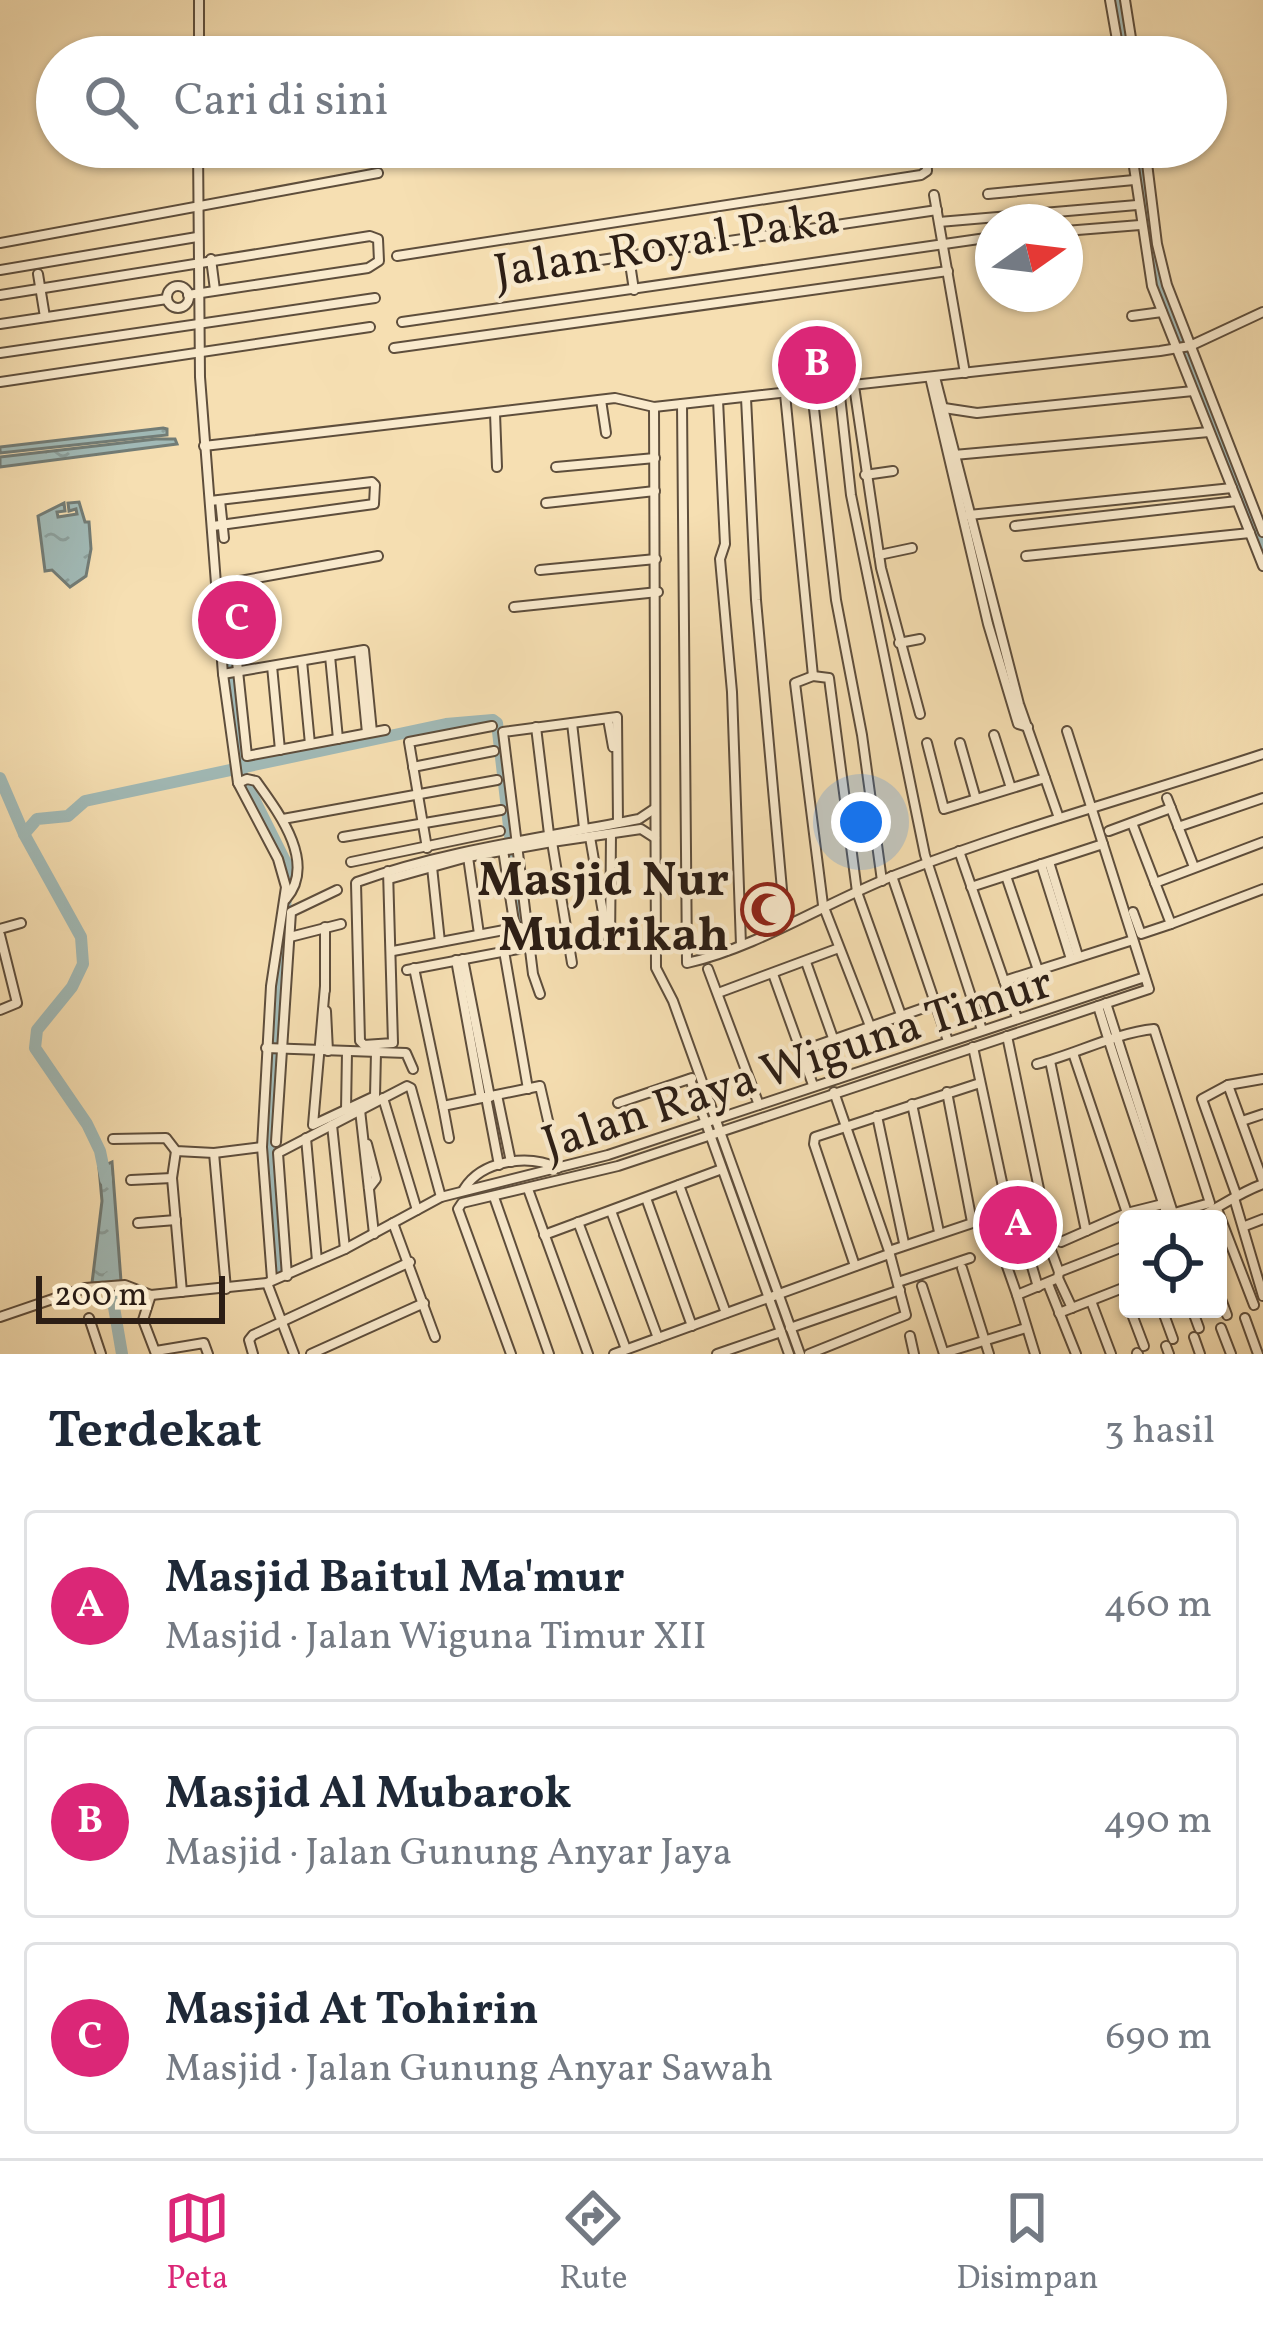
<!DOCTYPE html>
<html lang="id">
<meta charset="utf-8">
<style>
:root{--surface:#fff;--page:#f6f6f7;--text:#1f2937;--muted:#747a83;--line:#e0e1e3;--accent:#db2777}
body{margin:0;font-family:Vollkorn,serif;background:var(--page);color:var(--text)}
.controls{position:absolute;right:36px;bottom:36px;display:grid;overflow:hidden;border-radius:12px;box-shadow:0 3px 9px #0004}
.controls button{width:108px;height:108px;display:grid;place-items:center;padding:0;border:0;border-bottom:3px solid var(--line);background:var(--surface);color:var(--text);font:60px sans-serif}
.compass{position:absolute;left:975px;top:204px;width:108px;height:108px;border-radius:50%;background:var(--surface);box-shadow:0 3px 9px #0004;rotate:76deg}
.scale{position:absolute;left:36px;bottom:30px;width:189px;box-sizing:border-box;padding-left:12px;border:6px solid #2c1e15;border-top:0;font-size:33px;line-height:42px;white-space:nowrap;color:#2c1e15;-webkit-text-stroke:9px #f9eacd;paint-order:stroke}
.you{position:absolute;left:861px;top:822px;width:42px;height:42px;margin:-30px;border:9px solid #fff;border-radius:50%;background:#1a73e8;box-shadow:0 0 0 18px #1a73e833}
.badge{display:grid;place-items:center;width:78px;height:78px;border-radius:50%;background:var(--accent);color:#fff;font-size:39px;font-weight:700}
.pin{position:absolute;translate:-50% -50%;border:6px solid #fff;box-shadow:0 3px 12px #0006}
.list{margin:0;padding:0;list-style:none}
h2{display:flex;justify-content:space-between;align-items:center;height:156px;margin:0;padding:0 48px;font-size:51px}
h2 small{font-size:39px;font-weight:400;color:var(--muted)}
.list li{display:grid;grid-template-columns:78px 1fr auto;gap:36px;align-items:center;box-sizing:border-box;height:192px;margin:0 24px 24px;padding:0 24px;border:3px solid var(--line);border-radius:12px}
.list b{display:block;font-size:45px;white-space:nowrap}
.list p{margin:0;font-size:39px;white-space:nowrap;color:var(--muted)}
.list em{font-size:39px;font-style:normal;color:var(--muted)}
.icon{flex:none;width:66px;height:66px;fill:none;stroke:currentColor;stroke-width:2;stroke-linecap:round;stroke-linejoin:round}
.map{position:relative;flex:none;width:1263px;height:1354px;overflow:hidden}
.search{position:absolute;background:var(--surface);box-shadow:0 3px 9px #0004;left:36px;right:36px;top:36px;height:132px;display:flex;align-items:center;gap:30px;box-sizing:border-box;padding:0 42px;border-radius:66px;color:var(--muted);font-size:45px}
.sheet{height:804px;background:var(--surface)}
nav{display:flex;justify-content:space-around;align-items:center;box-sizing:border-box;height:168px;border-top:3px solid var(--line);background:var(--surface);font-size:33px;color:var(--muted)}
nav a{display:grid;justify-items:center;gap:6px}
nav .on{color:var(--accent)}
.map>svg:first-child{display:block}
.water{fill:url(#water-ripples);stroke:#727c76;stroke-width:3}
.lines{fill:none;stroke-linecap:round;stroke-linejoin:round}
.river{stroke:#a1bab7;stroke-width:12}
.minor-casing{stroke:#5e4e3c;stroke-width:12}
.minor{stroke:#f9eacd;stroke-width:8}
.labels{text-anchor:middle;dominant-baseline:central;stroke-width:9;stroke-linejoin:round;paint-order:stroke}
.street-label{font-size:48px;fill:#2c1e15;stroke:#f9eacd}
.poi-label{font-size:48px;font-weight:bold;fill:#2c1e15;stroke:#f9eacd;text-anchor:end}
</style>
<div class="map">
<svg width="1263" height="1354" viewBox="0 0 1263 1354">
<defs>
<pattern id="water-ripples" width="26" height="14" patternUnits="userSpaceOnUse" patternTransform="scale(3)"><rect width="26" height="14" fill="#a1bab7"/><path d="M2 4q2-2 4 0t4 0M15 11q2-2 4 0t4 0" fill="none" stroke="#8b9f9c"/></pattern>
</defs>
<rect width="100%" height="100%" fill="#f6dfb2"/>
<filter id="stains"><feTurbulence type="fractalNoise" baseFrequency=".00167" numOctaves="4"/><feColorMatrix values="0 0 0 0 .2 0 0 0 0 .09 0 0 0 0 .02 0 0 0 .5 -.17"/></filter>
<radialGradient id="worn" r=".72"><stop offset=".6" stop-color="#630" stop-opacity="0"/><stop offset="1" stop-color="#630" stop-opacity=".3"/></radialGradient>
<g class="water">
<path d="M163,428L167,429V435L0,453V447Z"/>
<path d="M156,439H175L177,444L0,467V457Z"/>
<path d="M79,502L85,522H89L91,549L86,576L70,587L52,570L45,571L38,516L64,503L65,511L57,512L58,517L77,514L76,509L69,511L68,503Z"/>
<path d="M112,1162L121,1281L92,1283L102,1201L99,1168Z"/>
</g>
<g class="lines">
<g class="river">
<path d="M1118,0L1128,57"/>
<path d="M1138,147L1149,238L1159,278L1263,549"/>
<path d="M228,662L239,769L288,867L268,1149L281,1274"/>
<path d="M0,778L24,834L81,937L83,964L72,987L37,1030L35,1048L87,1124L100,1151L106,1180"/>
<path d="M24,834L37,819L68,816L85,801L446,724L493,720L497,723L520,921"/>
<path d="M109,1278L122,1354"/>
</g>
<defs>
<g id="minor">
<path d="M199,0V57"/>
<path d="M1110,0L1120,57"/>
<path d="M1125,0L1134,57"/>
<path d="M198,147L200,377L223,674L238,783L278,859L286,887L271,986L262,1147L272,1279"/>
<path d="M1131,147L1152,286L1263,566"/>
<path d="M1145,147L1157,244L1167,285L1263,532"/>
<path d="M988,194L1134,180"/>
<path d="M934,195L965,373"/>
<path d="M939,222L1137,205"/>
<path d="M1065,231L1140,225"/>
<path d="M0,243L378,173"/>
<path d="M397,256L921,175L927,171L926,147"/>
<path d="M629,257L634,290"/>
<path d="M211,259L215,290"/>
<path d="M594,261L937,210"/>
<path d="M0,270L197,237"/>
<path d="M38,274L45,317"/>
<circle cx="178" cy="297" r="11"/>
<path d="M0,295L370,236L378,239L379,261L368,268L188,295"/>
<path d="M1132,316L1162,312"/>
<path d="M402,322L993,237"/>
<path d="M0,324L167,299"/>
<path d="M394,348L948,271"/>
<path d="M0,353L375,298"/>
<path d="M930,377L988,624L1018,724L1028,727"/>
<path d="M935,377L1019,704L1059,818"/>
<path d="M0,382L370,327"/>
<path d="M854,386L881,568L920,714"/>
<path d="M839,387L851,495L925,855L982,1030"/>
<path d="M812,391L836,600L862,735L882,881"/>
<path d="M785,394L813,676"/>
<path d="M746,398L756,600L785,923"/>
<path d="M601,400L606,433"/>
<path d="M718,400L725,544L720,559L732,692L741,945"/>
<path d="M682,404L687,963C756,948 830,900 898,874C1017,828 1142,794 1263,754"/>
<path d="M654,407L656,968L673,1001L800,1354"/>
<path d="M944,408L977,413L1193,391"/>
<path d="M495,413L497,467"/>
<path d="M204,446L615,398L654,407L1160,351L1190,346L1263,312"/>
<path d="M954,455L1209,432"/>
<path d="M556,467L655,458"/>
<path d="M865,475L893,471"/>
<path d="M220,500L224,538"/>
<path d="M210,501L372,482L375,485L374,504L213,526"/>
<path d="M546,503L655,491"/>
<path d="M969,515L1232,488"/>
<path d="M1015,526L1237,501"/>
<path d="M879,555L912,548"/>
<path d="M1026,556L1250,533"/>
<path d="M540,570L656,559"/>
<path d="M217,585L378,556"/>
<path d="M514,607L658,592"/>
<path d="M899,643L920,639"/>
<path d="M359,651L367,733"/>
<path d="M236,652L247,756L385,730"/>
<path d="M330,656L338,739"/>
<path d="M302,661L310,744"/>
<path d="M272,666L280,750"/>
<path d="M223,674L364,650L372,732"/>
<path d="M813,676L795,683L823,905L870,1026"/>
<path d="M813,676L829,678L857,892L901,1015"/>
<path d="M608,719L613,747"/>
<path d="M572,723L584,828"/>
<path d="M536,727L549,834"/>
<path d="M994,735L1011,788"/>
<path d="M927,743L944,809L1045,778"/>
<path d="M960,743L976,799"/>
<path d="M413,767L494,751"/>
<path d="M238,783L247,779L256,781C279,813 317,863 286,899"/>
<path d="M1167,798L1194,867"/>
<path d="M283,819L497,780"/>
<path d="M1132,823L1171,924L1263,889"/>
<path d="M1178,827L1263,798"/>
<path d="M1109,831L1171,808"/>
<path d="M343,837L501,810"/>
<path d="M590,837L607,936"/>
<path d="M552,842L572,963"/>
<path d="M427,848L409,742L492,726"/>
<path d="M503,850L515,928"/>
<path d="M959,851L1017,1018"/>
<path d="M468,857L479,934"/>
<path d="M351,862L500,831"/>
<path d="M1049,862L1078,956"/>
<path d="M1041,864L1071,959"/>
<path d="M432,867L440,942"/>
<path d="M388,871L393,1043L364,1045L360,1041L356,883L357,882C450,849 544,838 639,819L654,809"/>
<path d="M892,876L948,1041"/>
<path d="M1006,876L1038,970"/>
<path d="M389,879L468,857L552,842L641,829L655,838"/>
<path d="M1155,883L1263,842"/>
<path d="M971,887L1103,844"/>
<path d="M1133,912L1141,934L1171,924"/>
<path d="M325,927V990"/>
<path d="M0,929L21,923"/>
<path d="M0,935L17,1003L0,1010"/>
<path d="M290,937L341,924"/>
<path d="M610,946L611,834"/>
<path d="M393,951L520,927"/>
<path d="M504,951L528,1089"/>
<path d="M463,959L490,1097"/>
<path d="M456,960L481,1098"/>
<path d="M806,962L833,1038"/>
<path d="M414,968L443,1106"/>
<path d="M708,969L759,1105"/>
<path d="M407,970L518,949"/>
<path d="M773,974L813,1085"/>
<path d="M1004,981L1133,940"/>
<path d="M325,986L313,1125L375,1096L376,1052"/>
<path d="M718,993L839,948"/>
<path d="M540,994L533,974L503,732L617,717L618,823"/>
<path d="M1106,1003L1174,1216"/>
<path d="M326,1011L328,1051"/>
<path d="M1007,1036L1047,1227"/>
<path d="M973,1047L1008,1210"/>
<path d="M266,1048L406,1053L413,1069"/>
<path d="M801,1051L935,1004"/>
<path d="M1073,1053L1127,1213"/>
<path d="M1050,1061L1086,1231"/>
<path d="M1037,1064C1076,1054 1115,1033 1154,1029L1210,1203L1167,1215C1144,1145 1119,1076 1098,1006"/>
<path d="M690,1079L789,1354"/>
<path d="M1228,1085L1263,1181"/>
<path d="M947,1092L972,1222"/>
<path d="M497,1095L511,1162"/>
<path d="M486,1097L499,1165"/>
<path d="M383,1098L417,1210"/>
<path d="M618,1103L692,1078"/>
<path d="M912,1104L939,1232"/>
<path d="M346,1110L347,1052"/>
<path d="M360,1110L374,1234"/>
<path d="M877,1116L904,1243"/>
<path d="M1242,1121L1263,1114"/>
<path d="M332,1125L345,1249"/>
<path d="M306,1138L317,1261"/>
<path d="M449,1138L443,1106L540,1086L549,1125"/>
<path d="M113,1139L166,1138L176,1151L214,1153L262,1147"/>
<path d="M276,1142L291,912L337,890"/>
<path d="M367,1144L376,1179L369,1188"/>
<path d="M176,1151L172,1178L182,1292"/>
<path d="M214,1153L226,1289"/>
<path d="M131,1180L172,1178"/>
<path d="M679,1185L726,1313"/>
<path d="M464,1189C482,1160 528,1154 558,1168"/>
<path d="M528,1189L588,1354"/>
<path d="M1236,1194L1202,1099L1228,1085L1263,1079"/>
<path d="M494,1197L549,1354"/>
<path d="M646,1198L692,1326"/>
<path d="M1234,1198L1263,1296"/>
<path d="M1217,1209L1254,1305"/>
<path d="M611,1211L658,1338"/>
<path d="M1195,1219C1219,1208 1238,1193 1263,1184"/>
<path d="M578,1222L626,1349"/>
<path d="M138,1223L176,1220"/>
<path d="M393,1223L435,1337"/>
<path d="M1245,1226L1263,1219"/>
<path d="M544,1235L722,1169"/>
<path d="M1061,1242L1127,1213L1163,1204"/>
<path d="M889,1251L1041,1200"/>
<path d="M1028,1253L1038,1287"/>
<path d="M1003,1255L1017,1295L1058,1278L1059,1272L1045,1234"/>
<path d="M855,1266L814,1144L815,1137L980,1083"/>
<path d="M962,1268L989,1354"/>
<path d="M1059,1272L1128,1245"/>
<path d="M287,1276L278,1153L407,1086L411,1088L441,1197"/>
<path d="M1058,1278L1072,1308"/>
<path d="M898,1282L970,1258"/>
<path d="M267,1283L294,1354"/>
<path d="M1048,1284L1076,1354"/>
<path d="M922,1286L944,1354"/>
<path d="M1218,1291L1227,1315"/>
<path d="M151,1295L143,1320L156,1354"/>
<path d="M1017,1295L1035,1354"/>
<path d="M1091,1301L1111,1354"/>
<path d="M1130,1309L1144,1346"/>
<path d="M1162,1309L1173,1339"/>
<path d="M1192,1309L1199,1328"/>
<path d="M1059,1313L1128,1286"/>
<path d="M0,1317L85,1288L125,1285L151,1295L267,1283L345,1249L441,1197L608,1155L1145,977"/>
<path d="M89,1318L101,1354"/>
<path d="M1245,1318L1258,1354"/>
<path d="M790,1328L900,1290"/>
<path d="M1221,1328L1231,1354"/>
<path d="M910,1336L914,1354"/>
<path d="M1194,1337L1200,1354"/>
<path d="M1166,1346L1169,1354"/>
<path d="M156,1351L204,1343L208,1354"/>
<path d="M944,1353L1026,1328"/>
<path d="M1137,1353L1138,1354"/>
<path d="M253,1354L249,1340L253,1335L410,1262"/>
<path d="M311,1354L424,1303"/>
<path d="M511,1354L458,1209L462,1203L618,1166L1149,989L1067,731"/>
<path d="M614,1354L889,1254"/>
<path d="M717,1354L781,1332"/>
<path d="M809,1354L906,1315L889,1251L834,1092"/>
</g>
</defs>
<use href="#minor" class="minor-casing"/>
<use href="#minor" class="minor"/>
</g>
<defs>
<symbol id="mosque-ring" viewBox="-11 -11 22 22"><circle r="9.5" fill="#f9eacd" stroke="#8f2418" stroke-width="1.5"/><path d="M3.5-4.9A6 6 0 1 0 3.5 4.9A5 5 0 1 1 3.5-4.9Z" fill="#8f2418"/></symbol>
</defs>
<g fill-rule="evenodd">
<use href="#mosque-ring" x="738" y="880" width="59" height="59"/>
</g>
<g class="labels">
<g class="street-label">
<text transform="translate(667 247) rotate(-9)">Jalan Royal Paka</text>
<text transform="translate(798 1065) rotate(-18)">Jalan Raya Wiguna Timur</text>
</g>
<g class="poi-label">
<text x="729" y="882">Masjid Nur<tspan x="729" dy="55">Mudrikah</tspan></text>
</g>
</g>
<rect width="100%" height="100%" filter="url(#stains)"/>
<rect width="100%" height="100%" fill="url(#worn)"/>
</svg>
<div class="controls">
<button><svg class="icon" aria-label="locate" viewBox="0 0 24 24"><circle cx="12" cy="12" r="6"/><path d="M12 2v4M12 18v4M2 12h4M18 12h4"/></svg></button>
</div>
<svg class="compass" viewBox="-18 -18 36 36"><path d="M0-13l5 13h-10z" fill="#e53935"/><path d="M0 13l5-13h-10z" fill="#747a83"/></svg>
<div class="scale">200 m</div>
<div class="you"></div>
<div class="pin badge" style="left:1018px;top:1225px">A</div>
<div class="pin badge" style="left:817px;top:365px">B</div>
<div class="pin badge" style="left:237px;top:620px">C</div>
<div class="search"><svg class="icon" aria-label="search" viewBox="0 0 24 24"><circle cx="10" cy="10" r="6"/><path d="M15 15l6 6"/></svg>Cari di sini</div>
</div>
<section class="sheet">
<h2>Terdekat<small>3 hasil</small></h2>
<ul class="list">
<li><span class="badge">A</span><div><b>Masjid Baitul Ma'mur</b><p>Masjid · Jalan Wiguna Timur XII</p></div><em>460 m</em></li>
<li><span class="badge">B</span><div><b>Masjid Al Mubarok</b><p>Masjid · Jalan Gunung Anyar Jaya</p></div><em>490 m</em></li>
<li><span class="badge">C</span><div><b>Masjid At Tohirin</b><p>Masjid · Jalan Gunung Anyar Sawah</p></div><em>690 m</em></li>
</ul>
</section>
<nav>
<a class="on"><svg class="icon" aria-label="map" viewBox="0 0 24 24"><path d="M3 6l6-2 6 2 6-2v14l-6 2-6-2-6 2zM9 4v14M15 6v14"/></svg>Peta</a>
<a><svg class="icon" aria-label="directions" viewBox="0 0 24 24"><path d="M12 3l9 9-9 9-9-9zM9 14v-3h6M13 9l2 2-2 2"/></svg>Rute</a>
<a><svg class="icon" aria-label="saved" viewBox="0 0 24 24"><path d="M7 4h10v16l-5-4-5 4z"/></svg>Disimpan</a>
</nav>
